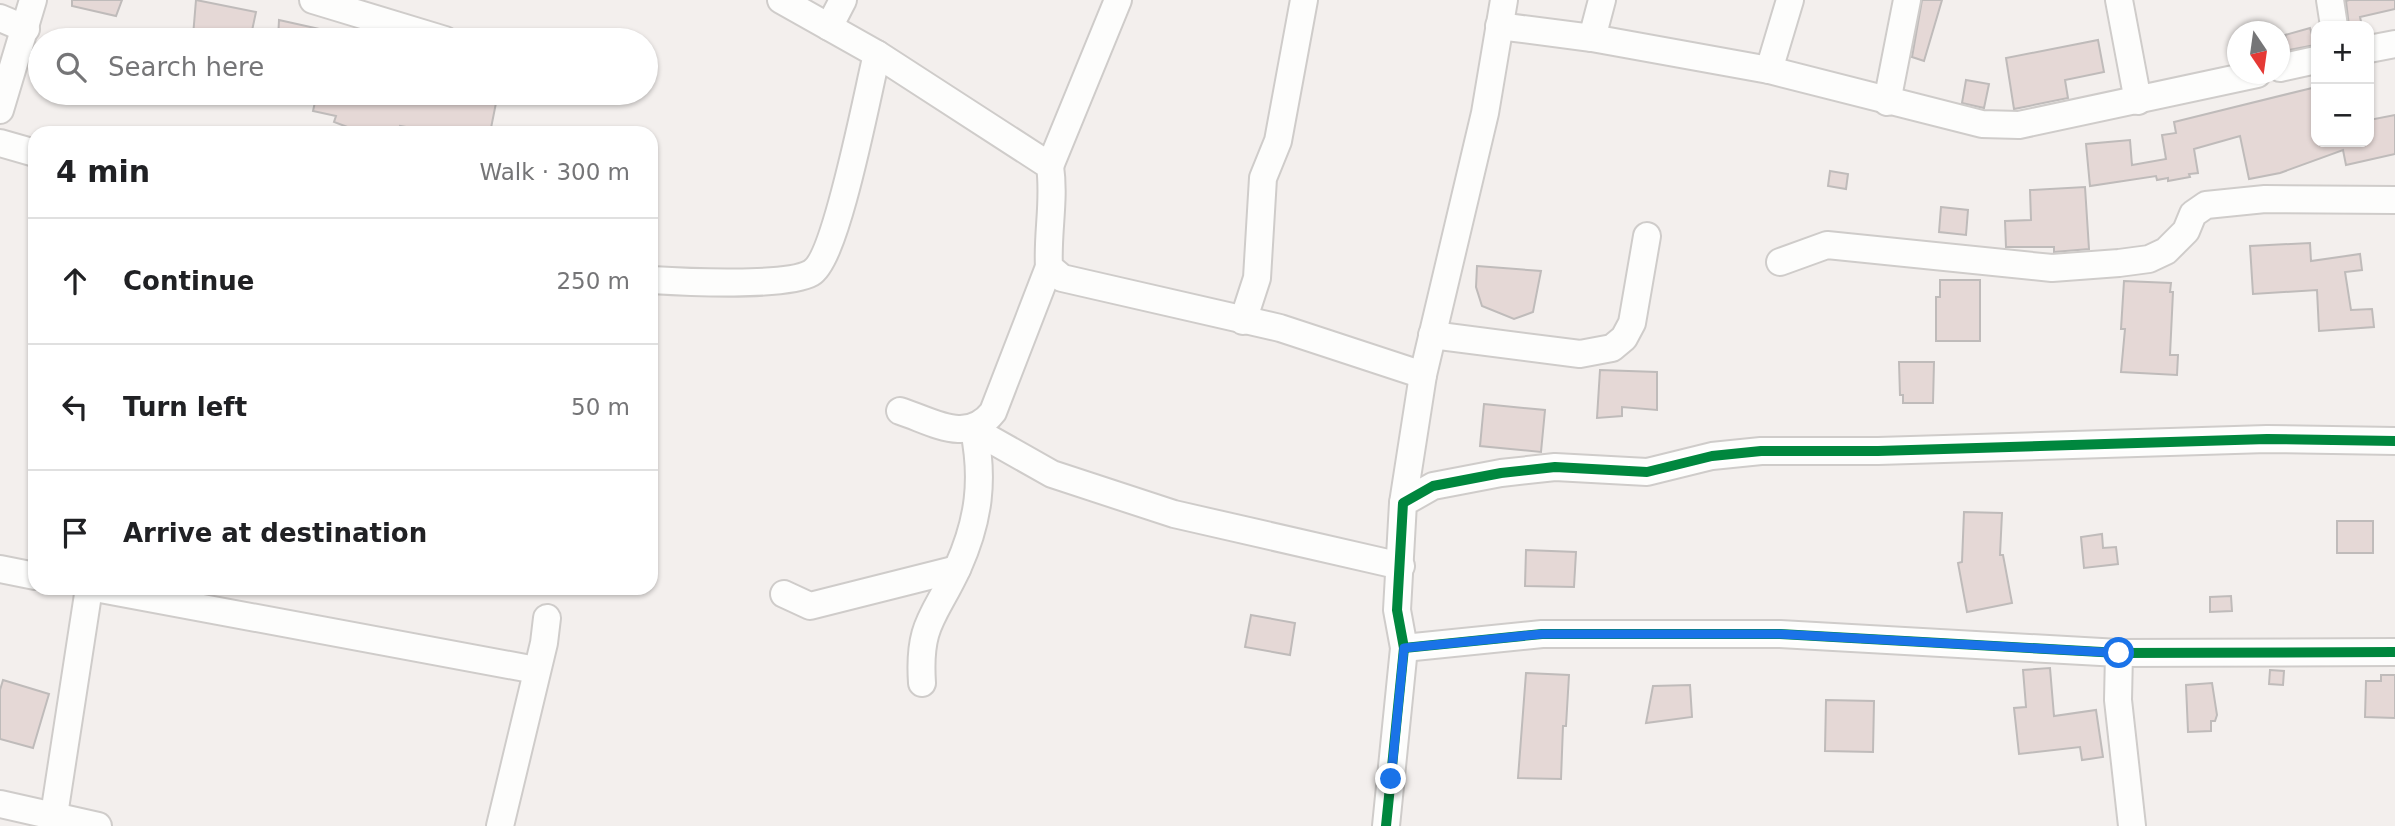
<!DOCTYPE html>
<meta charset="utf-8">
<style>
:root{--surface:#fff;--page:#f2f2f2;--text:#202124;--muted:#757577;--line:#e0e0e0}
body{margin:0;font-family:"DejaVu Sans",sans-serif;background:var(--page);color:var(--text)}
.controls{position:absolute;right:21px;top:21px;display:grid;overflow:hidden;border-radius:14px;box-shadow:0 2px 5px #0004}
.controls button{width:63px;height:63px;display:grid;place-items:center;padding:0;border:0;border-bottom:2px solid var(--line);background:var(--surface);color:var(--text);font:35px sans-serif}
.compass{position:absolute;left:2227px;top:21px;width:63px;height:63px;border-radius:50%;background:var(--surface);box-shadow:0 2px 5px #0004;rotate:167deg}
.stop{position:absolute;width:21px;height:21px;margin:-16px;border:5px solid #1a73e8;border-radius:50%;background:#fff}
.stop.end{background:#1a73e8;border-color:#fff;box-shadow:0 2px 7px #0008}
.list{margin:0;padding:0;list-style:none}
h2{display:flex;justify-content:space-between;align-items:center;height:91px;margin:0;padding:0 28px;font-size:30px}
h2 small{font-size:23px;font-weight:400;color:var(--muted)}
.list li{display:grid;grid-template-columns:46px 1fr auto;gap:21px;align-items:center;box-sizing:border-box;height:126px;padding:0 28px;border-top:2px solid var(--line)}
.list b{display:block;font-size:26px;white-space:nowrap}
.list em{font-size:23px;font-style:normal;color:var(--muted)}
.icon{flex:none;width:38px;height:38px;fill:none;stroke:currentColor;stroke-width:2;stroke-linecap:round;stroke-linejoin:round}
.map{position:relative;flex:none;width:2395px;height:826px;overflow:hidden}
.search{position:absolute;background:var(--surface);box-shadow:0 2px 5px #0004;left:28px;top:28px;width:630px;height:77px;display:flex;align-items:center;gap:18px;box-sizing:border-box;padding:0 24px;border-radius:38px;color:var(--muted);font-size:26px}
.panel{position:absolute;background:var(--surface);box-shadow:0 2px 5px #0004;left:28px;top:126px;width:630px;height:469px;border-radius:21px}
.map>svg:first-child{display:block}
.building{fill:#e5d8d6;stroke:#bfbbba;stroke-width:2}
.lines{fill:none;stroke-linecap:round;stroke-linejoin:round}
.minor-casing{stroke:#cfccca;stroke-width:30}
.minor{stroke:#fdfdfc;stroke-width:26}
.cycleway-casing{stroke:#fff;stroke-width:15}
.cycleway{stroke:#00873e;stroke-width:10}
.route{stroke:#1a73e8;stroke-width:9}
</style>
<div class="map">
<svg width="2395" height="826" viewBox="0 0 2395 826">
<rect width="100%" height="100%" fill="#f3efed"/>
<g class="building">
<path d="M72,0H122L116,16L72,6Z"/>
<path d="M196,0L256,12L250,40H207L193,36Z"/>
<path d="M1922,0H1942L1924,61L1912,57Z"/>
<path d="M2349,0H2395V9L2360,17L2362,26H2349L2346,1Z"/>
<path d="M279,20L342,34L341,40H278Z"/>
<path d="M2310,28L2315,45L2289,50L2285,35Z"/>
<path d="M2098,40L2104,72L2065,80L2068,98L2014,109L2006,58Z"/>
<path d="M1966,80L1989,84L1984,108L1962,103Z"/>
<path d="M2316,87V142H2369V120L2395,115V154L2346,165L2343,150L2280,173L2249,179L2240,136L2194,149L2198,173L2189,174L2190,177L2168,181V178L2157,180L2156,176L2090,186L2086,144L2130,140L2132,165L2166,159L2162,135L2176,133L2174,122Z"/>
<path d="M317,93H382L424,99L427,93H498L490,133H439L400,126L398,133H385L350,128L334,122L336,116L313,111Z"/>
<path d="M1830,171L1848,174L1846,189L1828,186Z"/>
<path d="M2085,187L2089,249L2054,252V247H2006L2005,221L2031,220L2030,190Z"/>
<path d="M1941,207L1968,210L1966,235L1939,232Z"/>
<path d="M2310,243L2311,261L2360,254L2362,270L2345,272L2351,310L2372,309L2374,327L2319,331L2317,290L2253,294L2250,246Z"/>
<path d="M1477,266L1541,271L1533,312L1514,319L1482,306L1476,287Z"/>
<path d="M1940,280H1980V341H1936V297H1940Z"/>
<path d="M2124,281L2171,283L2170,292H2173L2170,355H2178L2177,375L2121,372L2125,329H2121Z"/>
<path d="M1899,362H1934L1933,403H1903V395H1900Z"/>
<path d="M1600,370L1657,372V410L1622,407V416L1597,418Z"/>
<path d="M1484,404L1545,410L1541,452L1480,446Z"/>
<path d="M1964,512L2002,513L2000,555H2003L2012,603L1967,612L1958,563L1962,562Z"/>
<rect x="2337" y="521" width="36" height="32"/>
<path d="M2102,534L2103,548L2116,547L2118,564L2084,568L2081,537Z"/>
<path d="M1526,550L1576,552L1574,587L1525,586Z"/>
<path d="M2231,596L2232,611L2210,612V597Z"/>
<path d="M1251,615L1295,623L1290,655L1245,647Z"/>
<path d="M2050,668L2054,716L2096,710L2103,757L2082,760L2080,747L2019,754L2014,708L2026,707L2023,670Z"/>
<path d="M2270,670L2284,671L2283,685L2269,684Z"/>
<path d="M1526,673L1569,675L1566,726H1563L1561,779L1518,778Z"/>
<path d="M2381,675H2395V718L2365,717L2366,681H2381Z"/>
<path d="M3,680L49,694L33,748L0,739V690Z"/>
<path d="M2212,683L2217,715L2215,721H2211V731L2188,732L2186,685Z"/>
<path d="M1690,685L1692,717L1646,723L1653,686Z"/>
<path d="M1826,700L1874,701L1873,752L1825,751Z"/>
</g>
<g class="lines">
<defs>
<g id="minor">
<path d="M313,0L445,40"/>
<path d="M781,0L877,54L1050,166C1055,200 1047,233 1049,267L1062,278L1280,328L1423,375"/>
<path d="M2119,0L2138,101"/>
<path d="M2330,0L2334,26"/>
<path d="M0,18L26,29"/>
<path d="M1499,26L1592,38L1769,70L1982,124L2019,125L2257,74"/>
<path d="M829,27L843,0"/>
<path d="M1592,38L1602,0"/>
<path d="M2369,49L2395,44"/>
<path d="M2280,68L2316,60"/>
<path d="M1769,70L1790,0"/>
<path d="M1887,102L1907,0"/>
<path d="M0,110L33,0"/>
<path d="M0,143L35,153"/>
<path d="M1050,166L1118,0"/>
<path d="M1780,262L1827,245L2052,268L2119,263L2149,259L2166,251L2186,231L2193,214L2206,205L2265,199L2395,200"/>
<path d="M651,280C684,282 786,287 811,273C837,258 868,90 877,54"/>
<path d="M1243,321L1257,278L1263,178L1278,141L1304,0"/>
<path d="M1432,335L1580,354L1612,348L1624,338L1632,323L1647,236"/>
<path d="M900,411C934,422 967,445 993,412L1049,267"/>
<path d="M974,430L1052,474L1174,514L1401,566"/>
<path d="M1403,503L1423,375L1485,113L1504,0"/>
<path d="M0,569L35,576"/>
<path d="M95,588L536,670"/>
<path d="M784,594L810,606L957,569"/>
<path d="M1404,648L1542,634H1780L2119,653L2395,652"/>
<path d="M2119,653L2118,700L2132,826"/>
<path d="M922,683C918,623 935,617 958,567C979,520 984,480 974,430"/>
<path d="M0,804L98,826"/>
<path d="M54,815L89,588"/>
<path d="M500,826L544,643L547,618"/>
<path d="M1386,826L1404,648L1397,610L1403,503L1433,486L1501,473L1555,467L1647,472L1712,456L1761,451H1878L2267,439L2395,441"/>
</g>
</defs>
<use href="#minor" class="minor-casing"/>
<use href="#minor" class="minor"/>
<defs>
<g id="cycleway">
<path d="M1404,648L1542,634H1780L2119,653L2395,652"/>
<path d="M1386,826L1404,648L1397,610L1403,503L1433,486L1501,473L1555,467L1647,472L1712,456L1761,451H1878L2267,439L2395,441"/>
</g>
</defs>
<use href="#cycleway" class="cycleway-casing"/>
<use href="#cycleway" class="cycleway"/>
</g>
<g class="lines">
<path class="route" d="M1391,779L1404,648L1542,634H1780L2119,653"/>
</g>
</svg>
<div class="controls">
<button>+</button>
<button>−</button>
</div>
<svg class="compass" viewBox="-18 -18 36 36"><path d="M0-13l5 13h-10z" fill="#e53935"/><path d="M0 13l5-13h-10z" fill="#757577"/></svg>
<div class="stop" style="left:2119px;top:653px"></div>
<div class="stop end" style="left:1391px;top:779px"></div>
<div class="search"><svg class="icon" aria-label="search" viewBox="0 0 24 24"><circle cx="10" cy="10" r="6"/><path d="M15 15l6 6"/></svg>Search here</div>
<section class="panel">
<h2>4 min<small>Walk · 300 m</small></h2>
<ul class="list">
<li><svg class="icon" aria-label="ahead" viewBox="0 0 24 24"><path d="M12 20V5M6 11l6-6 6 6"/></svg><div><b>Continue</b></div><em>250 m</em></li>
<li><svg class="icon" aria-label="left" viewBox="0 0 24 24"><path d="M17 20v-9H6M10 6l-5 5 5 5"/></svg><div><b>Turn left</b></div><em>50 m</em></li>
<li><svg class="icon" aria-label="arrive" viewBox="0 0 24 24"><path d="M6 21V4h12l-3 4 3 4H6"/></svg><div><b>Arrive at destination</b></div></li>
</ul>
</section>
</div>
